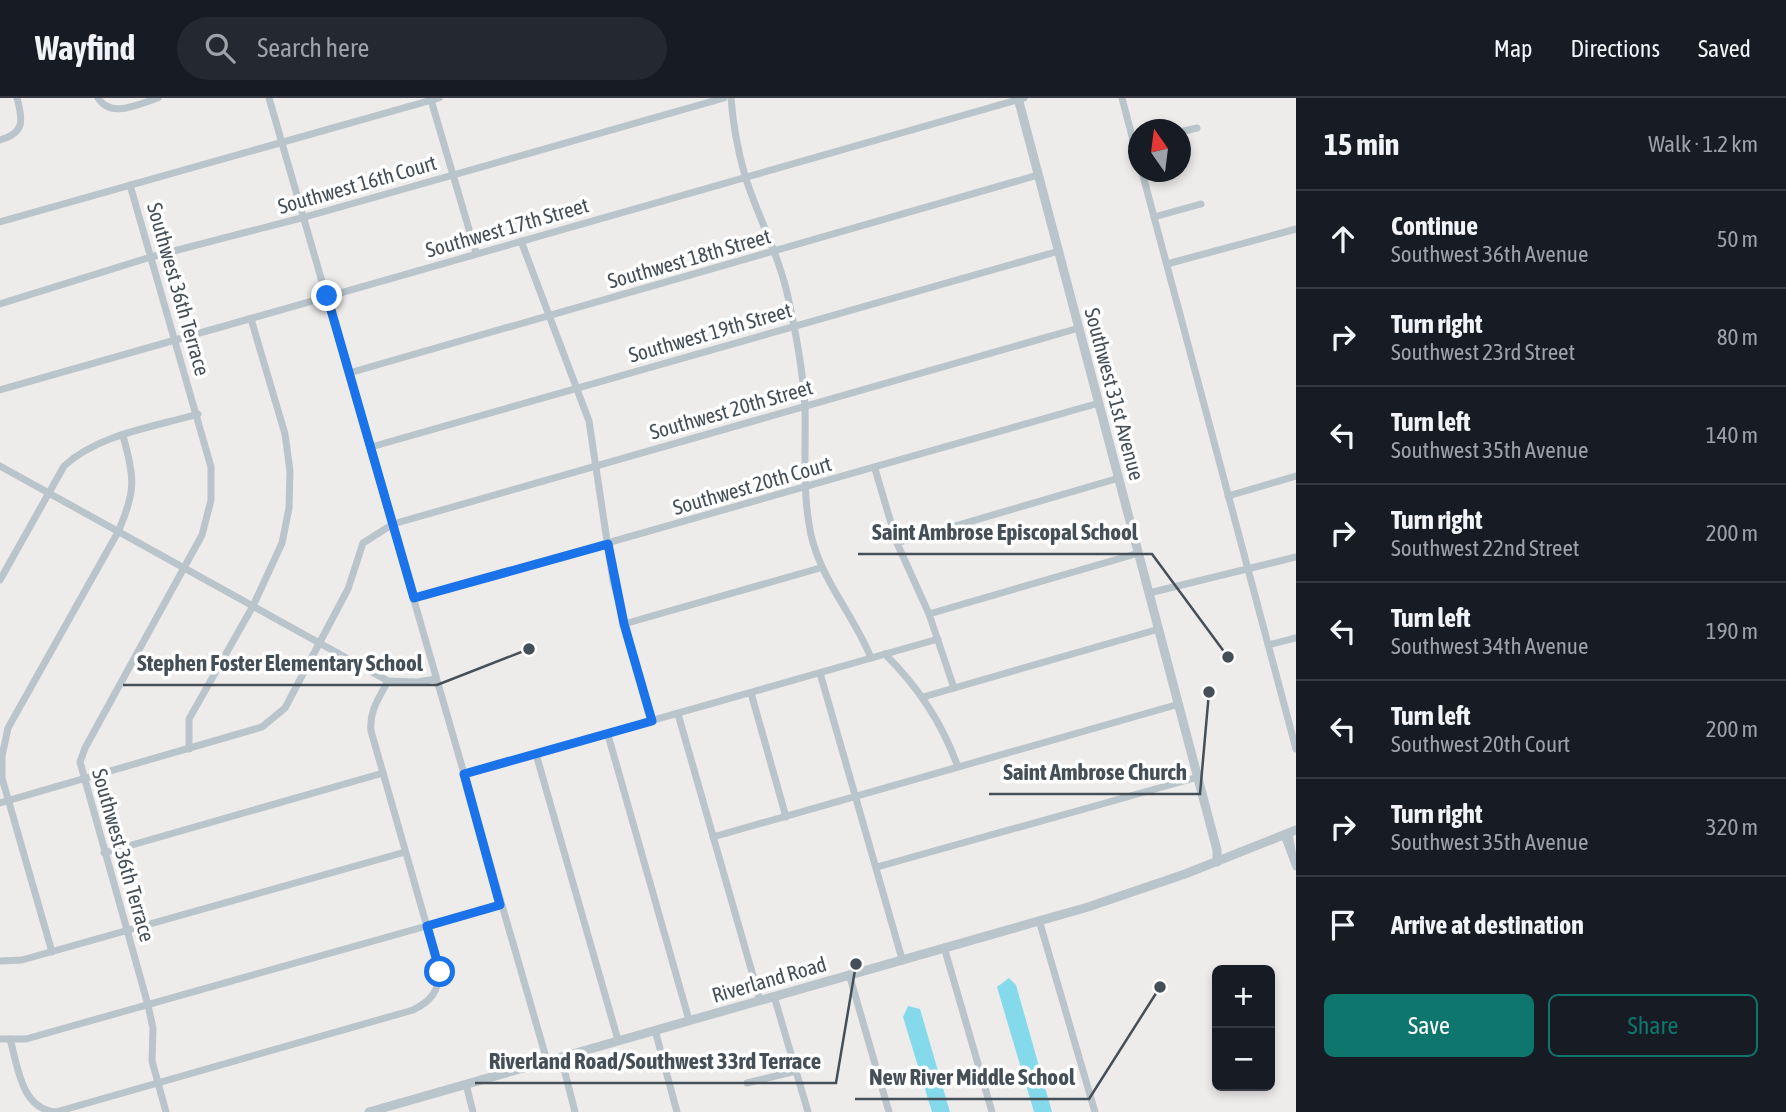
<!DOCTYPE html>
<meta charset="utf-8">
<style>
:root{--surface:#171b24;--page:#242831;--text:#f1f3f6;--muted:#9ea1a6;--line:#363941;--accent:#0f766e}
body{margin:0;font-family:"Asap Condensed",sans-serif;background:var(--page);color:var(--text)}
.controls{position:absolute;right:21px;bottom:21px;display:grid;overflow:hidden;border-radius:10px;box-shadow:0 4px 10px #0003}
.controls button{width:63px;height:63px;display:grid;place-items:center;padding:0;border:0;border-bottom:2px solid var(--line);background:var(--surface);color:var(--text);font:35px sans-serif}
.compass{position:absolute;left:1128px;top:21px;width:63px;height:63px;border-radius:50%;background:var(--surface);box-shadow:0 4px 10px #0003;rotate:346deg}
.stop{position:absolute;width:21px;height:21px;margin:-16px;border:5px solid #1a73e8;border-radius:50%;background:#fff}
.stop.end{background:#1a73e8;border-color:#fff;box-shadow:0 2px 7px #0008}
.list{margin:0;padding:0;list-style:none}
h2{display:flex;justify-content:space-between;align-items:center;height:91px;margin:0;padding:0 28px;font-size:30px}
h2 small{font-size:23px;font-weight:400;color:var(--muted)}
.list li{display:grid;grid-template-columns:46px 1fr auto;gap:21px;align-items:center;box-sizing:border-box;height:98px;padding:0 28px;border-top:2px solid var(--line)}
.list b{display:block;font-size:26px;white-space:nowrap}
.list p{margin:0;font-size:23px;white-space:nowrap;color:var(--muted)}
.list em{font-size:23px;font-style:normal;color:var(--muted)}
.actions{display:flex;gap:14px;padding:21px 28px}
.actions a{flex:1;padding:16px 0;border:2px solid var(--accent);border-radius:10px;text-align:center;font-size:24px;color:var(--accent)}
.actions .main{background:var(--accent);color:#fff}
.icon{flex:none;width:38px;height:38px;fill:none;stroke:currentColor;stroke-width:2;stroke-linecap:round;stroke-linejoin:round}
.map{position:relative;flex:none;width:1296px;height:1014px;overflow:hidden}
header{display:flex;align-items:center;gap:42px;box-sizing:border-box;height:98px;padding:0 35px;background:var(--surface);border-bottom:2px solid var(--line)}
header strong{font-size:33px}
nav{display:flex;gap:38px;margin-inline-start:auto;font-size:24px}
.search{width:490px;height:63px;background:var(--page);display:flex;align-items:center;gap:18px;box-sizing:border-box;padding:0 24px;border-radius:38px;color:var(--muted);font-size:26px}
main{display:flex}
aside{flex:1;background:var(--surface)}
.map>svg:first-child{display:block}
.water{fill:#84daeb}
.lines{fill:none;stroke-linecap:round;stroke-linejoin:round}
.minor{stroke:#b9c4cb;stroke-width:7}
.tertiary{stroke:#b9c4cb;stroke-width:9}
.route{stroke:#1a73e8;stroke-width:9}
.labels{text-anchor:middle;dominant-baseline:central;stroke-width:7;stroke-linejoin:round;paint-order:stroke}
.street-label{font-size:21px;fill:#444f58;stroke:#fff}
.leader{fill:none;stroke:#444f58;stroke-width:2.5}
.callout-dot{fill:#444f58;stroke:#fff;stroke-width:2.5}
.callout-label{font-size:23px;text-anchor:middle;font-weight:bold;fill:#444f58;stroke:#fff;stroke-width:7;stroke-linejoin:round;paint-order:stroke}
</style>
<header>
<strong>Wayfind</strong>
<div class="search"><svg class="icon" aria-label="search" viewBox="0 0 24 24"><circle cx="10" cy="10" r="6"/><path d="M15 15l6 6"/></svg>Search here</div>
<nav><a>Map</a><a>Directions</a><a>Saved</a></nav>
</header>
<main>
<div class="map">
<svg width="1296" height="1014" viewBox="0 0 1296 1014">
<rect width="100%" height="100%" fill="#eeebeb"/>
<g class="water">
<path d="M1009,880L1016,887L1052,1014H1034L997,889Z"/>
<path d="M908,908L920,911L950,1014H932L903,919Z"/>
</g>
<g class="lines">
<g class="minor">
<path d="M98,0C111,21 138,6 158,0"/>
<path d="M269,0L547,963"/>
<path d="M731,0C733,27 738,53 745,78C758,119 779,157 788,199C796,235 803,272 805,309C806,352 802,395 811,437C822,484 854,517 871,560"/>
<path d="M1122,0L1138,61"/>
<path d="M431,2L476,155"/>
<path d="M1180,34L1197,30"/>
<path d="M0,42C25,35 23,22 17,0"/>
<path d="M1142,74L1296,651"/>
<path d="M130,87L211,369V402L202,437L85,650L80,664L148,907L153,930L152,963L166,1014"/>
<path d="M1154,119L1201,106"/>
<path d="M0,124L439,0"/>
<path d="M521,143L589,323L613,483L652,623"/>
<path d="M1167,166L1296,131"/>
<path d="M0,206L151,159L305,119L724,0"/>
<path d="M349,275L1038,77"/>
<path d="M0,292L1024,0"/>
<path d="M371,349L1059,153"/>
<path d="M0,368L388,583L418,584L436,581"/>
<path d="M875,371L897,445L929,516L954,590"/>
<path d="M1228,398L1296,378"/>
<path d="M897,445L1119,380"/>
<path d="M0,482L64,368C99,336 154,329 198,316"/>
<path d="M1149,495L1296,459"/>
<path d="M414,500L1099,305"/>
<path d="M929,516L1139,455"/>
<path d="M624,526L820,470"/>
<path d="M1268,547L1296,540"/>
<path d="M885,556C919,590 942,625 958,669"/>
<path d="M820,575L902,861"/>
<path d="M751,595L786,719"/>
<path d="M923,599L1159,531"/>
<path d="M678,616L760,902"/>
<path d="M608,637L689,922"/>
<path d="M189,651V621L253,508L282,445L289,410L290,373L285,336L251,221"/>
<path d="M536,656L618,942"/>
<path d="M464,676L938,541"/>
<path d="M0,705L262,629L285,610L348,491L363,445L393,426L1079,230"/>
<path d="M1289,735L1293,759"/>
<path d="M1284,737L1296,769"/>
<path d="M713,739L1179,606"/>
<path d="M104,755L383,675"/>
<path d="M877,769L1198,679"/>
<path d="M1039,822L1095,1014"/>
<path d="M944,849L992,1014"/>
<path d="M52,854L2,680V658L8,630L118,434C136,393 135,380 123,338"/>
<path d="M0,863L22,862L405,754"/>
<path d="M849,876L889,1014"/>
<path d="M774,898L808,1014"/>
<path d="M655,932L677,1014"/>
<path d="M0,941H26L501,807"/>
<path d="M10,941C18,969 21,1010 55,1014"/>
<path d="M561,959L575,1014"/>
<path d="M747,985L796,973"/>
<path d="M466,986L473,1014"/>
<path d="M56,1014L413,912C431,903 438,894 440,874L371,633C369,613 379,600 388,583"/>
</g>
<g class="tertiary">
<path d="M1018,0L1217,752V764"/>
<path d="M369,1014L1088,809L1185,776L1296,732"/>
</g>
</g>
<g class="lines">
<path class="route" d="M327,198L414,500L608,446L624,526L652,623L464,676L500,807L427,828L440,874"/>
</g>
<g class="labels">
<g class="street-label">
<text transform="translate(357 86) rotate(-16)">Southwest 16th Court</text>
<text transform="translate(507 129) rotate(-16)">Southwest 17th Street</text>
<text transform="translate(689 160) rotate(-16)">Southwest 18th Street</text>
<text transform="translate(179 191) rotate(74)">Southwest 36th Terrace</text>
<text transform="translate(710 234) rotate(-16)">Southwest 19th Street</text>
<text transform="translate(1115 296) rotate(75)">Southwest 31st Avenue</text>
<text transform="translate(731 311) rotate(-16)">Southwest 20th Street</text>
<text transform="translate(752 387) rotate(-16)">Southwest 20th Court</text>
<text transform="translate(124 757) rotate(74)">Southwest 36th Terrace</text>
<text transform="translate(769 881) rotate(-16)">Riverland Road</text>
</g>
</g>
<path class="leader" d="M1228 559L1152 456H858M529 551L437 587H123M1209 594L1200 696H989M856 866L836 985H475M1160 889L1089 1001H855"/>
<g class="callout-dot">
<circle cx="1228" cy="559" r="7"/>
<circle cx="529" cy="551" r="7"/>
<circle cx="1209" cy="594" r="7"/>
<circle cx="856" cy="866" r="7"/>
<circle cx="1160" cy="889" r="7"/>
</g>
<g class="callout-label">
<text x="1005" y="442">Saint Ambrose Episcopal School</text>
<text x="280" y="573">Stephen Foster Elementary School</text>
<text x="1095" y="682">Saint Ambrose Church</text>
<text x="655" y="971">Riverland Road/Southwest 33rd Terrace</text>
<text x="972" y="987">New River Middle School</text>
</g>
</svg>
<div class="controls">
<button>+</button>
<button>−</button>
</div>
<svg class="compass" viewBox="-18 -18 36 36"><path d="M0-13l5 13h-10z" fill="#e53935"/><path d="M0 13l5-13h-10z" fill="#9ea1a6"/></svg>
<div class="stop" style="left:440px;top:874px"></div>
<div class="stop end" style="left:327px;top:198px"></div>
</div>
<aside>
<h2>15 min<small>Walk · 1.2 km</small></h2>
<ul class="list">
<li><svg class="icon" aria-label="ahead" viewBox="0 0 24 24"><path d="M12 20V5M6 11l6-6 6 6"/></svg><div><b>Continue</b><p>Southwest 36th Avenue</p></div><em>50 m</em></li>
<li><svg class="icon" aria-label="right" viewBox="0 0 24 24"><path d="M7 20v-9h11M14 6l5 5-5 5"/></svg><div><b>Turn right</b><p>Southwest 23rd Street</p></div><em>80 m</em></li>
<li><svg class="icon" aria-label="left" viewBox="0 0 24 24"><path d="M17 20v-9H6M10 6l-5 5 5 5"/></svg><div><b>Turn left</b><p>Southwest 35th Avenue</p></div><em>140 m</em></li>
<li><svg class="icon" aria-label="right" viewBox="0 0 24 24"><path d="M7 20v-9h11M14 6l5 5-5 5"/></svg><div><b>Turn right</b><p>Southwest 22nd Street</p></div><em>200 m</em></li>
<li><svg class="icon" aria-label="left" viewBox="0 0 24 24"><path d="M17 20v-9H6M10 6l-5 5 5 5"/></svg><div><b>Turn left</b><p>Southwest 34th Avenue</p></div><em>190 m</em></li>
<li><svg class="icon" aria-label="left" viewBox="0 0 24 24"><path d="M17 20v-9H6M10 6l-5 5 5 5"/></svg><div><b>Turn left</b><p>Southwest 20th Court</p></div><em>200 m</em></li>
<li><svg class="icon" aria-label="right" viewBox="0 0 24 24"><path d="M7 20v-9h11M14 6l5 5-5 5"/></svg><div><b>Turn right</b><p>Southwest 35th Avenue</p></div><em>320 m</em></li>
<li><svg class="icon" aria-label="arrive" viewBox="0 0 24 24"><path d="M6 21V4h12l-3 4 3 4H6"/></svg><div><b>Arrive at destination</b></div></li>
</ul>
<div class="actions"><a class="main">Save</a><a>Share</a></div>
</aside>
</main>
